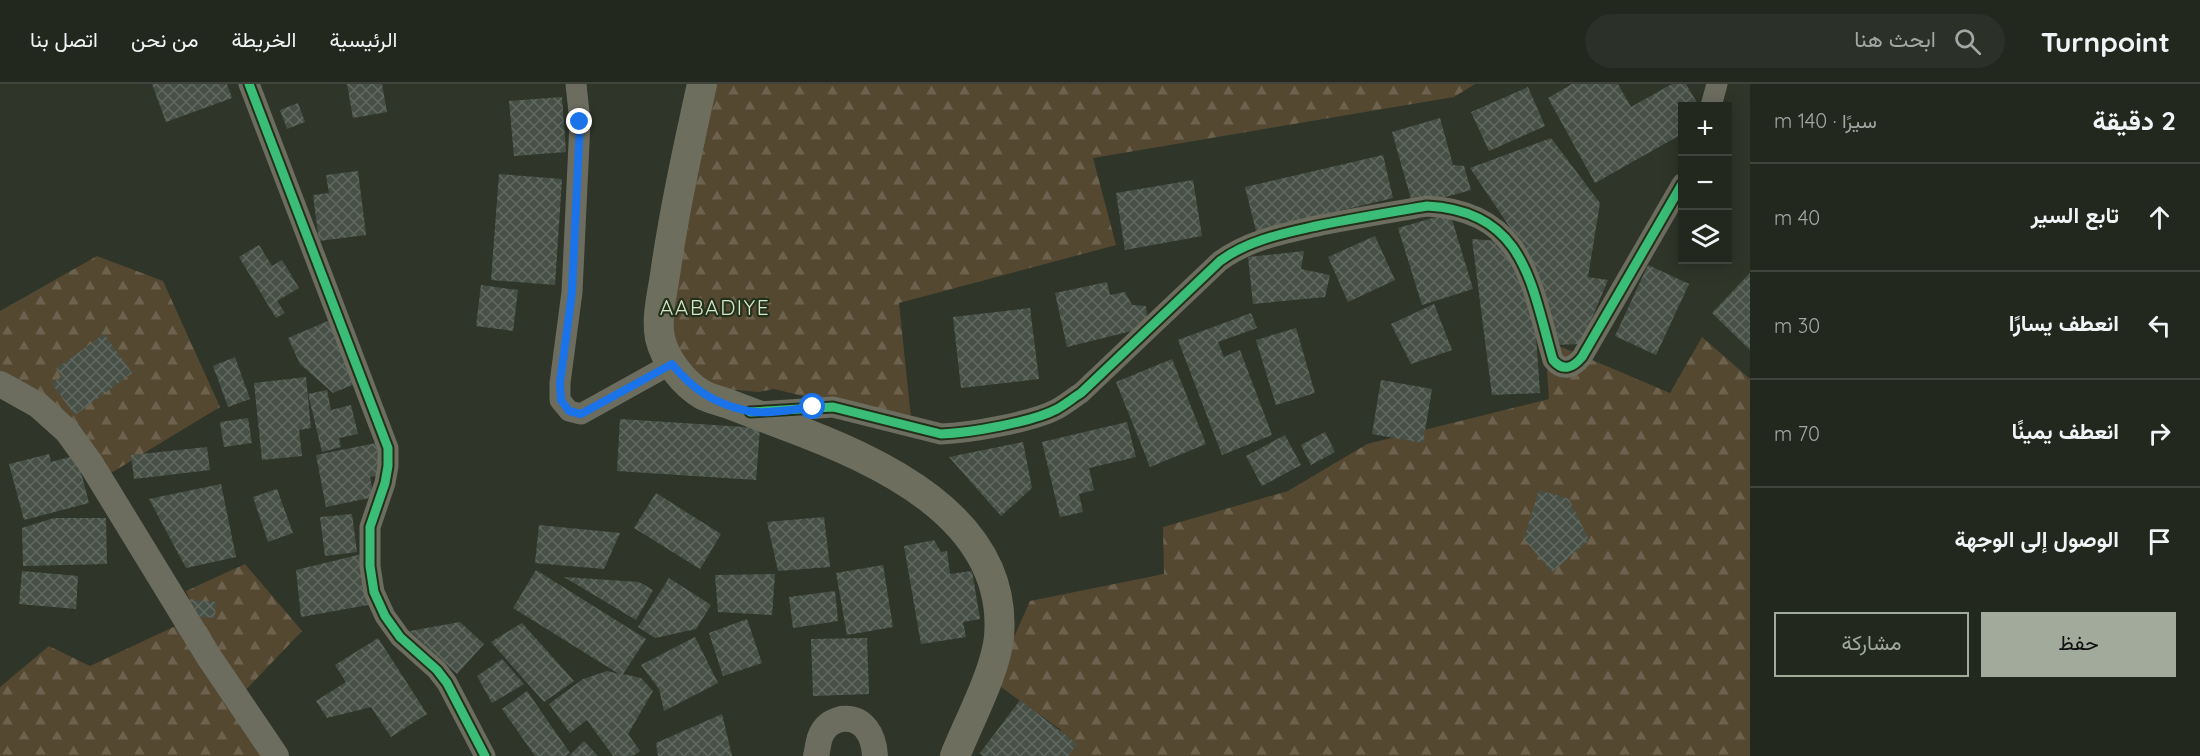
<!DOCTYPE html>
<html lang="ar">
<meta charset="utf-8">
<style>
:root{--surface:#23281f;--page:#2b3028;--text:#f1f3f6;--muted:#a3a6a4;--line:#40443d;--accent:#a2aa9c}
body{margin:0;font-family:Quicksand,Vazirmatn,sans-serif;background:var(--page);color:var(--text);direction:rtl}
.controls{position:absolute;right:18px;top:18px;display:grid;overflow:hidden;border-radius:0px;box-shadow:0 3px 15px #0003}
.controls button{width:54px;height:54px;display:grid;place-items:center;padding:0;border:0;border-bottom:2px solid var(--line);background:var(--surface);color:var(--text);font:30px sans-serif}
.stop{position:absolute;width:18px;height:18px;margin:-14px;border:4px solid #1a73e8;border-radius:50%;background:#fff}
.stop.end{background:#1a73e8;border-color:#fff;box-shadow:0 2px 6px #0008}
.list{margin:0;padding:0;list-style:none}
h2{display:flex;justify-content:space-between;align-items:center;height:78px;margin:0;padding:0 24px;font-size:26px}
h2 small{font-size:20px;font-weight:400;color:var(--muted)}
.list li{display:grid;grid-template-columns:39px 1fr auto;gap:18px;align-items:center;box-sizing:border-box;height:108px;padding:0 24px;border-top:2px solid var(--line)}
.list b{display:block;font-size:22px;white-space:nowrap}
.list em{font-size:20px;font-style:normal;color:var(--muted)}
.actions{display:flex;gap:12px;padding:18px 24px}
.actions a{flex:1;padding:14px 0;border:2px solid var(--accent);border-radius:0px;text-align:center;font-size:21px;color:var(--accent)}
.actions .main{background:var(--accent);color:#111}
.icon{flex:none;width:33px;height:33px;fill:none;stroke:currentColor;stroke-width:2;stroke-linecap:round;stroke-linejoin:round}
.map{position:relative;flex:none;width:1750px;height:672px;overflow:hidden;direction:ltr}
header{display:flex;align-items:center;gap:36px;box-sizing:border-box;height:84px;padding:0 30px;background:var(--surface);border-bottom:2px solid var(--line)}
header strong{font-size:28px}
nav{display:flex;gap:33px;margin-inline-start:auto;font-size:21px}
.search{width:420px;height:54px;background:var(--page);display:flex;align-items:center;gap:15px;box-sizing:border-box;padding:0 21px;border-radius:33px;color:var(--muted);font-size:22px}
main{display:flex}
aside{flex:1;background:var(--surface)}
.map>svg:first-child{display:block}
.forest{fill:url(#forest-firs)}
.building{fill:url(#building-cross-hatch)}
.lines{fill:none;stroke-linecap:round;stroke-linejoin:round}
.minor{stroke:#6c6c5f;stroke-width:21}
.tertiary{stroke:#6c6c5f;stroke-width:26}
.secondary{stroke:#6d6e5e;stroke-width:30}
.cycleway-casing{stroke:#24311a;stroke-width:13}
.cycleway{stroke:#3abd76;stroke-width:9}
.route{stroke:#1a73e8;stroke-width:8}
.labels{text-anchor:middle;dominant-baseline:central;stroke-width:4.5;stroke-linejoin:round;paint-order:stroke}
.quarter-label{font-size:21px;letter-spacing:1.5px;fill:#d3e4c7;stroke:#24311a}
</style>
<header>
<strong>Turnpoint</strong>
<div class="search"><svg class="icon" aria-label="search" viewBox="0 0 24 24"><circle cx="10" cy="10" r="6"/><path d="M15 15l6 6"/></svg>ابحث هنا</div>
<nav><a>الرئيسية</a><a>الخريطة</a><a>من نحن</a><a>اتصل بنا</a></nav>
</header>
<main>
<aside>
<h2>2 دقيقة<small>سيرًا · 140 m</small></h2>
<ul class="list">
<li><svg class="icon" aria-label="ahead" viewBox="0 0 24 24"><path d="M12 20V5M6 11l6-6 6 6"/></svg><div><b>تابع السير</b></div><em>40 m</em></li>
<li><svg class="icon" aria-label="left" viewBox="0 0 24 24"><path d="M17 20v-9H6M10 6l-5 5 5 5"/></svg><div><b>انعطف يسارًا</b></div><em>30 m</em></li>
<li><svg class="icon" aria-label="right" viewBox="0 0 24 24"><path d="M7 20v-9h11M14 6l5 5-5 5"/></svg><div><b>انعطف يمينًا</b></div><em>70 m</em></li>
<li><svg class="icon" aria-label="arrive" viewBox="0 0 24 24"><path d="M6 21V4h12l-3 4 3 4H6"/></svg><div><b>الوصول إلى الوجهة</b></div></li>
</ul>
<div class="actions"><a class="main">حفظ</a><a>مشاركة</a></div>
</aside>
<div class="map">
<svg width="1750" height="672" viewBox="0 0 1750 672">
<defs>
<pattern id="forest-firs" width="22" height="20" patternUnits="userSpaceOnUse" patternTransform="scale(1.5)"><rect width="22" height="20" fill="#554831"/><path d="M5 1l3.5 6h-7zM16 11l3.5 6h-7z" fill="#6d624e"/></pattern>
<pattern id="building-cross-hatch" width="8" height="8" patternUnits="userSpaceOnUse" patternTransform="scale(1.5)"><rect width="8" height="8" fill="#475047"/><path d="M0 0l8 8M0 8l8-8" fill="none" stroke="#616961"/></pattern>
</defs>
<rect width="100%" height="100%" fill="#2f3529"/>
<g class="forest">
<path d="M701,0H1475L1454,13L1093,74L1116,161L899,219L911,334L865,327L774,305L758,308L726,305L710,299L673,267L665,184Z"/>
<path d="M97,172L163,197L220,323L106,392L0,305V227Z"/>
<path d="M1702,253L1750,295V672H1049L1061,646L994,598L1030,517L1164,490L1163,443L1288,407L1367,360L1549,315L1545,256L1670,309Z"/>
<path d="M245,480L302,547L239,613L273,672H0V603L49,562L90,582L197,532L186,507Z"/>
</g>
<g class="building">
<path d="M152,0H227L232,14L166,38Z"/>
<path d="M347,0H382L387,28L353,34Z"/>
<path d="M1572,0H1618L1631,23L1672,0H1686L1699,22H1682V50L1595,99L1548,14Z"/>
<path d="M1528,3L1545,42L1489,67L1471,28Z"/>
<path d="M562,13L566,68L514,72L509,17Z"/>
<path d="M298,19L305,38L287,45L280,26Z"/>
<path d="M1440,34L1453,81L1464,82L1471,106L1413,122L1392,48Z"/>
<path d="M1551,54L1600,119L1588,193L1608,196L1581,260L1555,261L1519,157L1470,84Z"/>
<path d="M1383,71L1393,114L1256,147L1245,103Z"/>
<path d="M358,87L366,151L319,157L313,111L329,109L326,91Z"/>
<path d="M499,90L562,95L555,201L491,196Z"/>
<path d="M1193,96L1202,152L1125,166L1116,109Z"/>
<path d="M1450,129L1473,205L1422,221L1398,144Z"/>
<path d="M1375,152L1395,196L1348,218L1328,173Z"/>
<path d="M1472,155L1499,157L1534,224L1540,309L1492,311Z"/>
<path d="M259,161L272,182L282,176L299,204L277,217L285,229L276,234L239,173Z"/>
<path d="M1304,167L1301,185L1330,191L1325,213L1253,220L1248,173Z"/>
<path d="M1648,181L1689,200L1656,271L1615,252Z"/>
<path d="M1750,189V266L1712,229Z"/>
<path d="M1107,198L1110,211L1125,208L1132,221L1146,222L1148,243L1067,263L1055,209Z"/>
<path d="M481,201L518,206L513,247L476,242Z"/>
<path d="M1434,220L1452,266L1411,280L1391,240Z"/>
<path d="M1030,224L1039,295L961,304L953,233Z"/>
<path d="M1251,229L1257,244L1218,258L1224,273L1240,266L1272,351L1222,371L1178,256Z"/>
<path d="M335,234L359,298L333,309L300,280L288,254Z"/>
<path d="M1296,244L1315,309L1276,321L1256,256Z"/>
<path d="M104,250L132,289L75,331L52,300L62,292L56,285Z"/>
<path d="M235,273L250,315L228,323L213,282Z"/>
<path d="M1172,275L1206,360L1150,383L1116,298Z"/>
<path d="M306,293L311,344L299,346L302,372L262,376L254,299Z"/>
<path d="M1381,296L1432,305L1423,359L1372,350Z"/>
<path d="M327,306L331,326L351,321L358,350L339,354L341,363L322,368L308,310Z"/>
<path d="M248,334L252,359L224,363L220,338Z"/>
<path d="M620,335L760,344L756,396L617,387Z"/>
<path d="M1127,338L1136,373L1089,384L1094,406L1079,410L1083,428L1060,433L1042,358Z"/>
<path d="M1325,348L1335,368L1311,381L1301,361Z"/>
<path d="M1285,351L1301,381L1262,402L1246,372Z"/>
<path d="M1023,358L1032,404L1001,432L949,373Z"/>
<path d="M376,359L382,391L370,393L374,413L326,423L316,371Z"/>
<path d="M207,363L210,386L134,395L131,371Z"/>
<path d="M49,370L51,378L70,373L79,381L89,419L24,436L9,380Z"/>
<path d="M221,400L236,473L186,484L149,415Z"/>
<path d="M277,405L293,449L268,458L253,413Z"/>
<path d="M1539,406L1569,415L1589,456L1552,488L1524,455Z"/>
<path d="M656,409L721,450L700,485L634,444Z"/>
<path d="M352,430L357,468L325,472L320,433Z"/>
<path d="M824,433L830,483L778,487L767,438Z"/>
<path d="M54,434H106L107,480L23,482L22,444Z"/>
<path d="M539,441L620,449L604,485L535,479Z"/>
<path d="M934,456L941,468L947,467L950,490L972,487L980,535L963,538L966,553L921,560L904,462Z"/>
<path d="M362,470L368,521L301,533L296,486Z"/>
<path d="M883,481L893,543L847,551L836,489Z"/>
<path d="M536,486L646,555L623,590L641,594L653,607L628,650L640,667L633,672H613L587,636L570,649L549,620L583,595L607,587L619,590L513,524Z"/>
<path d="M22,487L78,492L76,525L19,520Z"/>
<path d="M775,490L772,531L718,528L715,491Z"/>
<path d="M564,493L639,498L653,506L636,536Z"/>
<path d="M669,494L711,521L696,545L655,554L638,543Z"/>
<path d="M835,507L838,537L793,544L789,513Z"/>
<path d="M188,515L216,518L215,534L186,531Z"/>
<path d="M747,535L762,579L723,592L709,549Z"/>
<path d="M460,538L484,560L457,590L410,547Z"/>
<path d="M522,539L574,597L544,618L491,558Z"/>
<path d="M695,553L718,599L664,627L659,605L641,581Z"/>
<path d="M378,554L427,630L391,653L371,623L327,634L316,617L346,598L335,581Z"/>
<path d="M867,554L869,610L813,612L811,555Z"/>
<path d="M502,575L524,600L492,619L477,592Z"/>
<path d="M527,607L570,669L566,672H535L502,625Z"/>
<path d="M1020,616L1077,660L1068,672H983L980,669Z"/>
<path d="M722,630L732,672H658L656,659Z"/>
<path d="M584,657L598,672H569Z"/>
</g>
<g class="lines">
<g class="minor">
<path d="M249,0L388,364V382L385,399L370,443V482L374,508L385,532L400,553L437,586L447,599L485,672"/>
<path d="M576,0L580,38L572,208L560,299V316L569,327L581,330L671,280"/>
<path d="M1711,22L1717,0"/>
<path d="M760,328L833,323L941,350C969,349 1033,338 1057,325C1066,320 1073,314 1081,309L1220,177C1250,155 1286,149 1321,141C1356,134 1392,128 1427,122C1525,127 1531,200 1553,276C1563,288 1573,284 1582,273L1682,100"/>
</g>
<g class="tertiary">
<path d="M0,300L38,321L67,347L91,380L209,573L276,672"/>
<path d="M816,672C818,665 818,655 822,649C826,641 833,637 841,635C864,632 874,652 875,672"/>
</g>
<path class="secondary" d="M702,0C688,64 674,127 665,191C662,211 656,234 660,254C665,276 684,300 703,311C711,315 721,317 729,320C747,327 766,334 784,341C878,376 1009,433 999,553C996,587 968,639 955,672"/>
<defs>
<g id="cycleway">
<path d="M249,0L388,364V382L385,399L370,443V482L374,508L385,532L400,553L437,586L447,599L485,672"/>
<path d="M750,328L833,323L941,350C969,349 1033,338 1057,325C1066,320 1073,314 1081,309L1220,177C1250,155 1286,149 1321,141C1356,134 1392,128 1427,122C1525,127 1531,200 1553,276C1563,288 1573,284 1582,273L1682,100"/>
</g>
</defs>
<use href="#cycleway" class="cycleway-casing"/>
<use href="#cycleway" class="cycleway"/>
</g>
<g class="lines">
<path class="route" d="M580,38L572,208L560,299L561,316L569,327L581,330L672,280C693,306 715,320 748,327C764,331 797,325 813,323"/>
</g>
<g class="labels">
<g class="quarter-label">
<text x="715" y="223">AABADIYE</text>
</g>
</g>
</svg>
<div class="controls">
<button>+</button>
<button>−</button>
<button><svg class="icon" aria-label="layers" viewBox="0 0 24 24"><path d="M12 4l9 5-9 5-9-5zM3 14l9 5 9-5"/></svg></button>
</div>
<div class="stop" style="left:813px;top:323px"></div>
<div class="stop end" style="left:580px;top:38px"></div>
</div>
</main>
